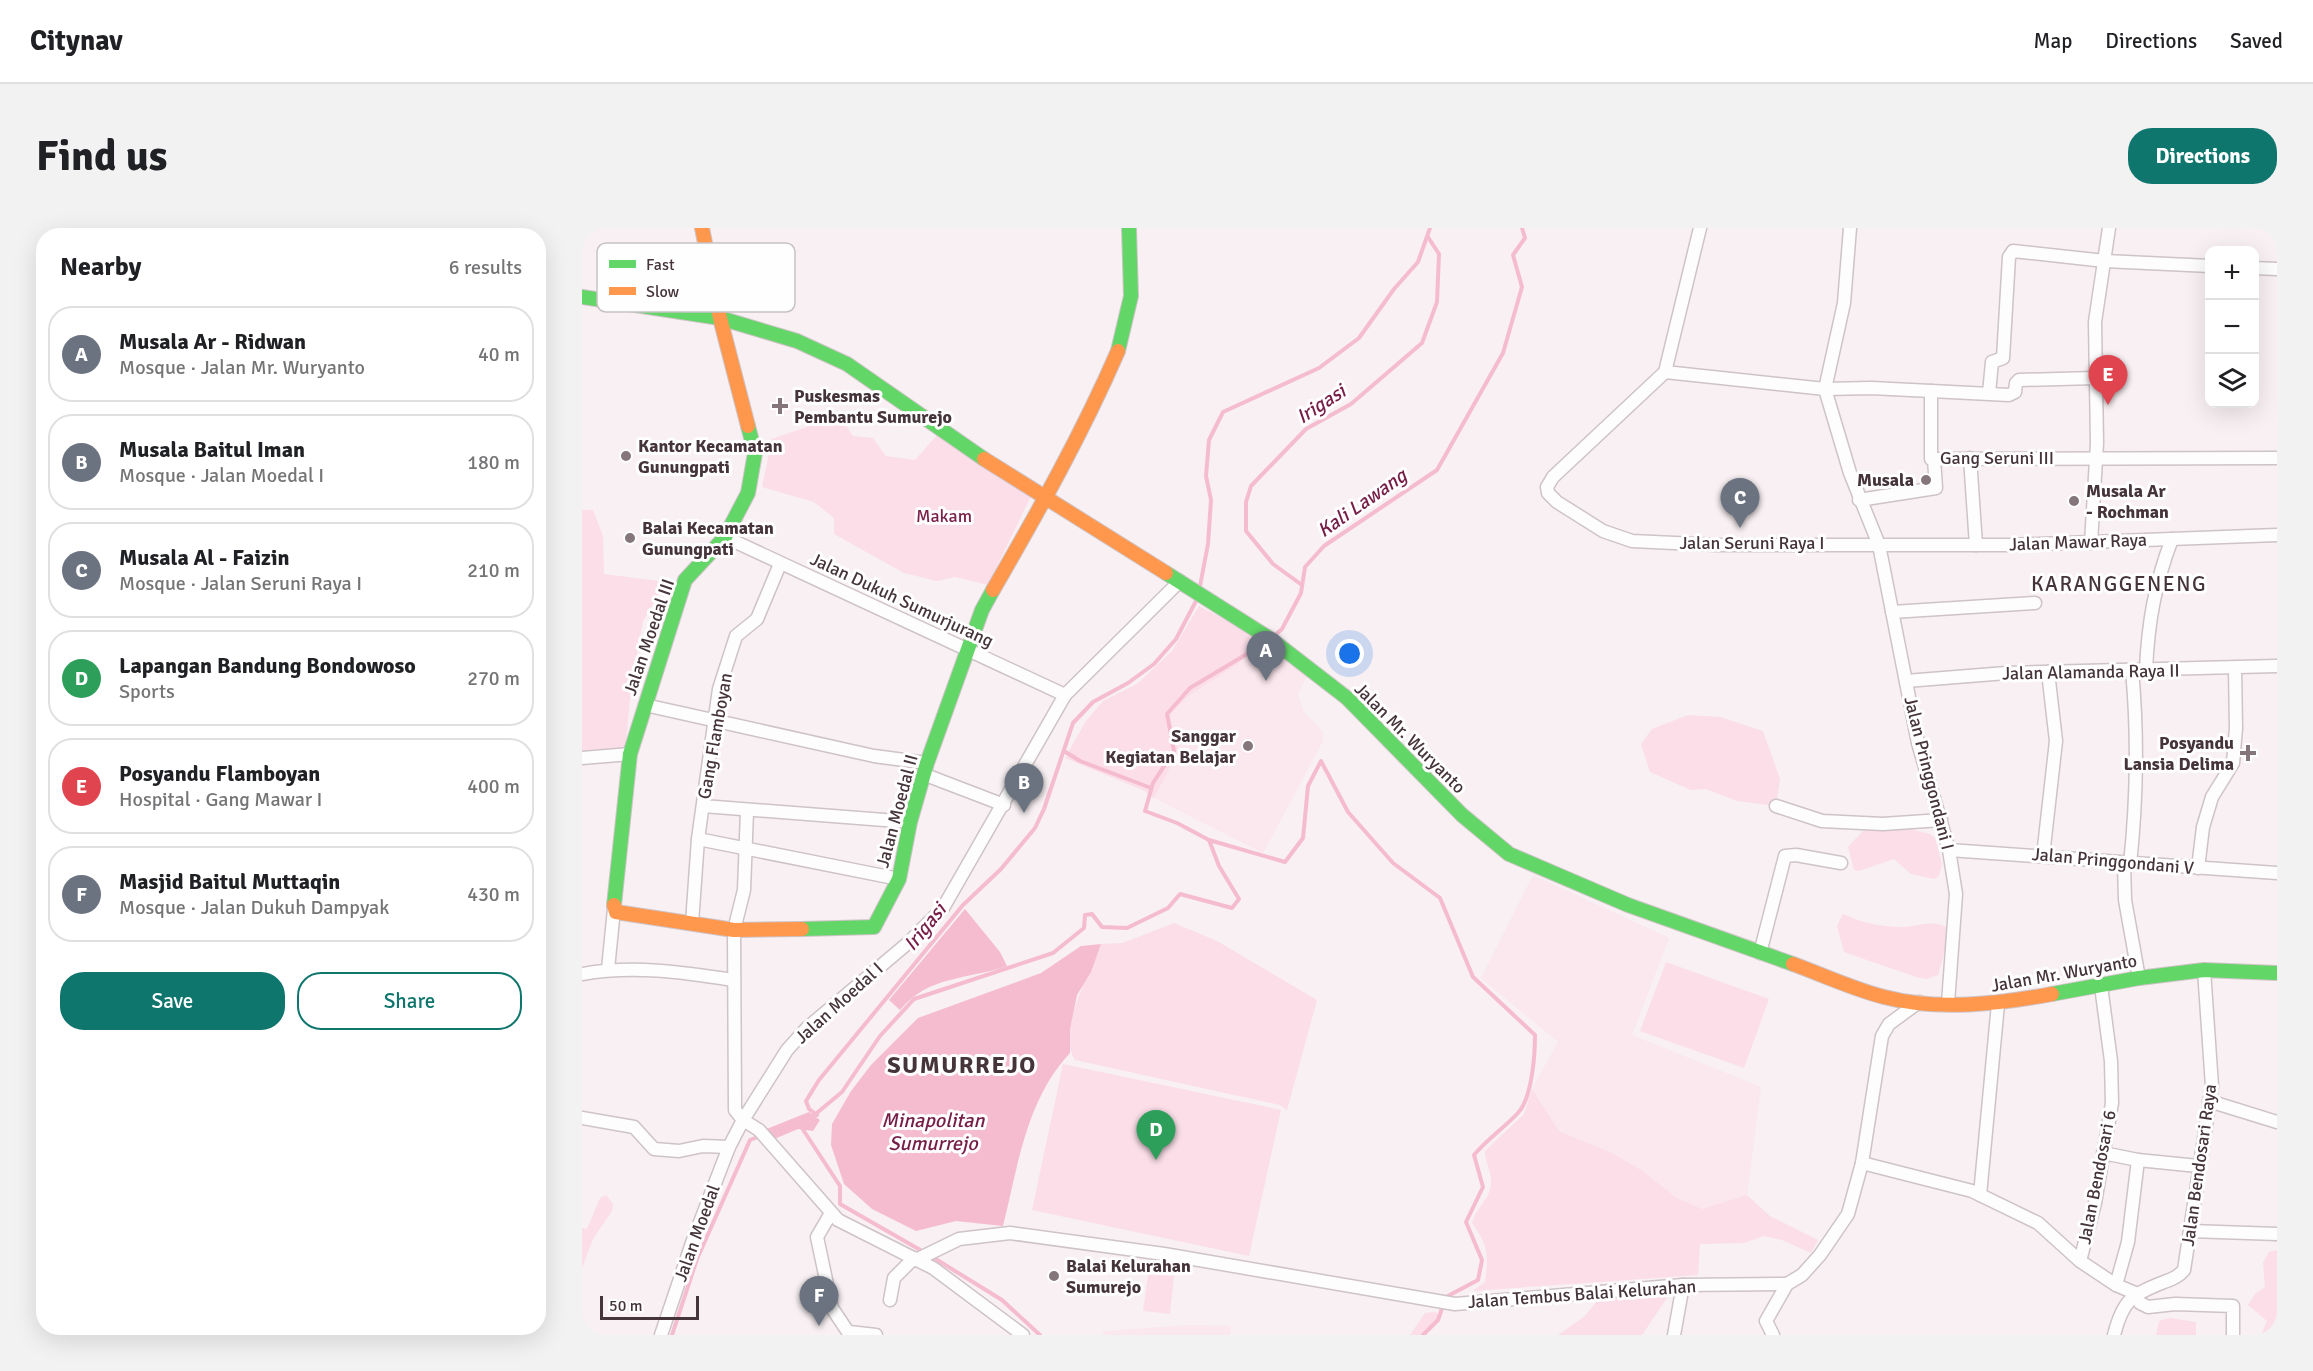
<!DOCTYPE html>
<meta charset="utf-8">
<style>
:root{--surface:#fff;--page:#f2f2f2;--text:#202124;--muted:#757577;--line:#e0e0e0;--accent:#0f766e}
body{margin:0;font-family:Signika,sans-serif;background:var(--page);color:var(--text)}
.controls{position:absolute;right:18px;top:18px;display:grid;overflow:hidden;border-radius:12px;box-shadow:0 6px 24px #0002}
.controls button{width:54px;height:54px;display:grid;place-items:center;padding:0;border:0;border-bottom:2px solid var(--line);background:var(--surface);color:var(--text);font:30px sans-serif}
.scale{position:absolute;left:18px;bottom:15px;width:99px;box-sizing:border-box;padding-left:6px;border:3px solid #45353b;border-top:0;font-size:16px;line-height:21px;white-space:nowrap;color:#45353b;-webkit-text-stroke:4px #fefefe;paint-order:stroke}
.you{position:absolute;left:768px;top:426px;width:21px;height:21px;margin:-15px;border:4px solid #fff;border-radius:50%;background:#1a73e8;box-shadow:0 0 0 9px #1a73e833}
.badge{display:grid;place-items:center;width:39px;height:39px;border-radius:50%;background:var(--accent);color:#fff;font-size:20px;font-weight:700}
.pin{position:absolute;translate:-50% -50px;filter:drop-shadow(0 2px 3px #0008)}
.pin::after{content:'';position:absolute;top:32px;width:21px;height:18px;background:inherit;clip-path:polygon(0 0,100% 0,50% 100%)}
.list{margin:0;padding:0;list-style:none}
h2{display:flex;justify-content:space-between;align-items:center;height:78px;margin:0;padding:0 24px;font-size:26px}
h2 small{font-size:20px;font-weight:400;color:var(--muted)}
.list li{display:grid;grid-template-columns:39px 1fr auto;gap:18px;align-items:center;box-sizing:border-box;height:96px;margin:0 12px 12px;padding:0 12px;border:2px solid var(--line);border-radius:24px}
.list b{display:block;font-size:22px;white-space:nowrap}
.list p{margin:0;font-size:20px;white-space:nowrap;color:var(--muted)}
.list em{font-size:20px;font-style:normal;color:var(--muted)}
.actions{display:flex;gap:12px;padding:18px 24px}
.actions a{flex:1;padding:14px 0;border:2px solid var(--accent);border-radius:24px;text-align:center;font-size:21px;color:var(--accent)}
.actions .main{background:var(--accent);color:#fff}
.icon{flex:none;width:33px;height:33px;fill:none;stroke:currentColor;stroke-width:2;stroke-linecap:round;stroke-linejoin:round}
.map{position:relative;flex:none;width:1695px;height:1107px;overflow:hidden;border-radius:24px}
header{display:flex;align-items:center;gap:36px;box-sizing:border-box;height:84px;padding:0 30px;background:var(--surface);border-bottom:2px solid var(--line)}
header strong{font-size:28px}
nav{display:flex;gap:33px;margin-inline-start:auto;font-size:21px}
.intro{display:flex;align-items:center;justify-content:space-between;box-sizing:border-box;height:144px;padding:0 36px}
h1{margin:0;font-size:42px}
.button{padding:15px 27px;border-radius:24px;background:var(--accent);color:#fff;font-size:21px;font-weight:700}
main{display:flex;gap:36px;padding:0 36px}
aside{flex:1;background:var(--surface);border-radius:24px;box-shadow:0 6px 24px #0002}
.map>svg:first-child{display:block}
.built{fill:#fbe7ee}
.green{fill:#fbdee8}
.water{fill:#f5bcd0}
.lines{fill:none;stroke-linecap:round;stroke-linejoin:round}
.stream{stroke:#f5bcd0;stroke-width:4}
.street-casing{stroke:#cec3c7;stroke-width:15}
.fast-casing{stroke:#cec3c7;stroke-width:16}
.slow-casing{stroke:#cec3c7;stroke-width:16}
.street{stroke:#fefdfd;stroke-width:12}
.fast{stroke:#63d668;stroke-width:14}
.slow{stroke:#ff974d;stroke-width:14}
.poi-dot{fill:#84767b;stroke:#fefefe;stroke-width:2}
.labels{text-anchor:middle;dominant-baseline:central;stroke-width:6;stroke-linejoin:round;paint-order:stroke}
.poi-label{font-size:18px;font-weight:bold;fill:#45353b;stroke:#fefefe;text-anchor:start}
.street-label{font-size:18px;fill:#45353b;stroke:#fefefe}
.park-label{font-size:18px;fill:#7b224b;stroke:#fefefe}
.water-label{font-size:20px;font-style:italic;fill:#761d47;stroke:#fefefe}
.quarter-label{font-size:21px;letter-spacing:1.5px;fill:#45353b;stroke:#fefefe}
.district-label{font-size:24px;font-weight:bold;letter-spacing:1.5px;fill:#45353b;stroke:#fefefe}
.key{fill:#fefefe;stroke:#c6c2c4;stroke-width:1.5}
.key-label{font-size:16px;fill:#45353b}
</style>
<header>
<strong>Citynav</strong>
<nav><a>Map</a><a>Directions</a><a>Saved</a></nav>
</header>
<div class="intro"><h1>Find us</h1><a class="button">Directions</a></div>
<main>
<aside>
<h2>Nearby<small>6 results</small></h2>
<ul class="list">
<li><span class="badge" style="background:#6b7280">A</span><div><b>Musala Ar - Ridwan</b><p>Mosque · Jalan Mr. Wuryanto</p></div><em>40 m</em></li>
<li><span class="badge" style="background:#6b7280">B</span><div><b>Musala Baitul Iman</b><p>Mosque · Jalan Moedal I</p></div><em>180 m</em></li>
<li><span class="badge" style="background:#6b7280">C</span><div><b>Musala Al - Faizin</b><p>Mosque · Jalan Seruni Raya I</p></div><em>210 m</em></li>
<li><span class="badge" style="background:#2e9e5b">D</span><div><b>Lapangan Bandung Bondowoso</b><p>Sports</p></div><em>270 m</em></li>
<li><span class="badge" style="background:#e0444e">E</span><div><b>Posyandu Flamboyan</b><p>Hospital · Gang Mawar I</p></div><em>400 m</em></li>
<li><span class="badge" style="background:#6b7280">F</span><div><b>Masjid Baitul Muttaqin</b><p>Mosque · Jalan Dukuh Dampyak</p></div><em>430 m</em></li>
</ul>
<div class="actions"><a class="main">Save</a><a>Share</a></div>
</aside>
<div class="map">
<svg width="1695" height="1107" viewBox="0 0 1695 1107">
<rect width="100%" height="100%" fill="#f8f0f2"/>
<g class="built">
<path d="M680,411L728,442L716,466L722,484L741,504V513L681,625L572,570L596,524L588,486L609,466L656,436Z"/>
<path d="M951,647L1087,710L1050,807L1179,859L1165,967L1120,981L1095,970L1059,942L1030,925L977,903L950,861L976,814L899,750Z"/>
<path d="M607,1097L649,1098L648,1107H520L523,1103Z"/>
</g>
<g class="green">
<path d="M245,192L261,193L271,208L291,210L304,228L333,232L356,206L449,268L406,357L373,349L355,353L322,345L252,306V290L232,274L180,259L190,211Z"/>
<path d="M0,282H11L21,308L22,346L84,354L61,393L49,460L43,524L0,527Z"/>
<path d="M617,378L680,411L656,436L609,466L588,486L596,524L572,570L563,563L483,530L504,493L521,473L555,456L590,423Z"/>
<path d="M1106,487L1138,489L1181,503L1198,551L1194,578L1155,573L1124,561L1109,562L1068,544L1059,516L1070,501Z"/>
<path d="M1301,590L1324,600L1348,606L1353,610L1360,636L1357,648L1352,651L1329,646L1312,631L1277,643L1272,642L1266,619L1280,604Z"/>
<path d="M1261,686C1278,694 1299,699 1318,699C1334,699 1350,691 1365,699L1366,711L1356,747L1345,751L1334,749L1262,724L1255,698Z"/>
<path d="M592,695L635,713L735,772L705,882L698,877L493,832C474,801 508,747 519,716L541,715Z"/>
<path d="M1084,734L1187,771L1162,840L1058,803Z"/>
<path d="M481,836L699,882L667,1028L450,982Z"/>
<path d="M950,861L977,903L1030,925L1059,942L1095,970L1120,981L1165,967L1188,988L1236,1012L1229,1025L1200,1012L1182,1008L1162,1015L1118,1016L1116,1047L891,1063L903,1054C907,1027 906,1017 890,995C894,979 911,969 909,951C908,941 903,933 903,923L942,886Z"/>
<path d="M24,967L31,976L30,983L11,1011L0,1040V1000L5,1001L18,970Z"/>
<path d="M1695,1022V1107H1679L1685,1093L1666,1077L1673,1066L1683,1059L1681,1035L1687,1024Z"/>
<path d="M566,1046L592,1048L588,1086L561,1083Z"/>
<path d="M1087,1067L1060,1107H976L1003,1088L1018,1069Z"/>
<path d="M853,1084L860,1088L844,1107H828L843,1085Z"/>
<path d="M1588,1090L1614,1094V1107H1574L1577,1093Z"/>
</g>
<g class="water">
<path d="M383,681L418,724L425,738C385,752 347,747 318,782L307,772Z"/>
<path d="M519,716L509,744L495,767L488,801V825C444,872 436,938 421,998L374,993L334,1003L290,981L262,956L249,917L250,896L269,863L289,837L336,790L459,745L499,718Z"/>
<path d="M227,884L238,892L231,903L216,901L190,912L182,902Z"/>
</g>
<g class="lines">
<g class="stream">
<path d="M720,357L691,336L664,303V274L669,258L724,201L769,176L840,115L855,74L857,26L846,9"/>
<path d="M618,358L626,316L629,272L624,248L627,212L641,184L737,140L777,110L812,61L836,34L848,0"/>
<path d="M693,407L700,401L719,365L723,339L742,318L855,242L921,125L940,59L931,27L943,10L940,0"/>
<path d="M482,523L498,533L569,560"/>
<path d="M627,612L703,634L721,610L726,558L739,533L766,584L811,635L858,670L891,749L953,807C953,827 950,870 936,885C922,900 905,911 892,927L901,959L884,994L900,1032L896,1052L864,1069L856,1092L841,1107"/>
<path d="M235,887L227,881L224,873L237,852L381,677L419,641L453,600L462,581L491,495L511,474L546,455L572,436L594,411L614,373"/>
<path d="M230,889L260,864L298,808L332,771L471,725L502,700L503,687L510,686L520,699L545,700L586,680L598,666L650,680L657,671L637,638L627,612L595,595L563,583L571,555L592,523L585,486L608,460L685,414"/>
<path d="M218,897L258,958V976L340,1023"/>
<path d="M352,1030L420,1072L458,1107"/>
<path d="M90,1107L115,1031L168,912L178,908"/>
</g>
<defs>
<g id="street">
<path d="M1118,0L1083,144L971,249L965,259L966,265L975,274L1021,303L1050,313L1135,317H1427L1695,307"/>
<path d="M1268,0L1262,75L1243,161L1268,245L1297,317L1336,515L1367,622L1374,666L1366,775"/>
<path d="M1672,40L1695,41"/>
<path d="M1083,144L1243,161L1289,160L1349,163V231L1695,230"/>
<path d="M1349,163L1427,167L1433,164L1434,155L1437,152L1513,150"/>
<path d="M1407,165L1410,134L1421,130L1427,29L1431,23L1523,33L1628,38"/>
<path d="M1388,230L1394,317"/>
<path d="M1277,272L1354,260L1352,231"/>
<path d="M143,309L483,467"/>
<path d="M1509,315L1515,215L1513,94L1527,0"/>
<path d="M1310,384L1453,375"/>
<path d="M1564,442C1566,395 1573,355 1590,311"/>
<path d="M1324,453L1424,445L1695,438"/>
<path d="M63,477L292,528L345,535"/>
<path d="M0,530L48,526"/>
<path d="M341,546L422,577"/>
<path d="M121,578L328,594"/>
<path d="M1194,578L1240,593L1301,596L1359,592"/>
<path d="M165,583L162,662L152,702L153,882L161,892L205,822L225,800L326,715L361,680L483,467L598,353"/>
<path d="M116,611L317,651"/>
<path d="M1367,622L1695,645"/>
<path d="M1461,628L1474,513L1466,444"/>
<path d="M1542,635L1543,672L1557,750"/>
<path d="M1548,636C1555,571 1556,507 1550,442"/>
<path d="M1616,640L1621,599L1630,569L1651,535L1654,500L1653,440"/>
<path d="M110,695L116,611L137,461L154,408L175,391L198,336"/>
<path d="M1178,725L1203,628L1214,627L1259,635"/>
<path d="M26,741L32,681"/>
<path d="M0,746C51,737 100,744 151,752"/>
<path d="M1627,873L1695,894"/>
<path d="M0,890L52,899L72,921L97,923L121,918L147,919"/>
<path d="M1521,925L1556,932L1616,938"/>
<path d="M1280,935L1390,963L1456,995L1498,1033L1534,1057L1553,1065L1558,1075L1566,1079L1593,1076L1651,1078V1107"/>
<path d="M1398,967L1416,776"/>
<path d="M249,985L235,1009L250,1080L268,1107"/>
<path d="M1608,1003L1695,1006"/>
<path d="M334,1032L377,1011L428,1005L582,1026L873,1076L1101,1057L1205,1056L1220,1047L1238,1027L1266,986L1280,935L1300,808L1307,796L1337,774"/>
<path d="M1498,1033L1513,975L1530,875L1529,833L1519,758"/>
<path d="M1534,1057L1546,1014L1556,932"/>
<path d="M308,1072L312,1050L332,1030"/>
<path d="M267,1104L294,1107"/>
<path d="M79,1107L110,1015L147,919L161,892L177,902L256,992L351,1040L441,1107"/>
<path d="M1092,1107L1101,1057"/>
<path d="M1191,1107L1184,1093L1205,1056"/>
<path d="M1532,1107C1541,1072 1549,1067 1582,1054C1590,1051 1596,1049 1602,1042L1630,858L1622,742"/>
</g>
<g id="fast">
<path d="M0,69L138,90L215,113L265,136L402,231"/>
<path d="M536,123L549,68L547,0"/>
<path d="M584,345L690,412L765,470L880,587L927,626L1046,677L1211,736"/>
<path d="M32,677L48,526L103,352L143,309L166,265L173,225L166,198"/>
<path d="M220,701L292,699L317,651L328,594L345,535L400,382L411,362"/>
<path d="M1470,766L1557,750L1622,742L1695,745"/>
</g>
<g id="slow">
<path d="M120,0L138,90L166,198"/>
<path d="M402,231L584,345"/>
<path d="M411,362C456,284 500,206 536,123"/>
<path d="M32,677L34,684L152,702L220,701"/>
<path d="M1211,736C1241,747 1271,761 1302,769C1356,783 1416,776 1470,766"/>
</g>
</defs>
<use href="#street" class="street-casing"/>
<use href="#fast" class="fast-casing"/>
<use href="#slow" class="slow-casing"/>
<use href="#street" class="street"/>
<use href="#fast" class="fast"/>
<use href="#slow" class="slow"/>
</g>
<g class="poi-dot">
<path d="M195 169h6v6h6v6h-6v6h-6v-6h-6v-6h6z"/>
<circle cx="44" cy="228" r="6"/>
<circle cx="1344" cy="252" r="6"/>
<circle cx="1492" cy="273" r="6"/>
<circle cx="48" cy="310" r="6"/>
<circle cx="666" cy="518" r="6"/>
<path d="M1663 516h6v6h6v6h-6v6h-6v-6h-6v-6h6z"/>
<circle cx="472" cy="1048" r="6"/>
</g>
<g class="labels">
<g class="poi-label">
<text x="212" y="168">Puskesmas<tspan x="212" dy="21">Pembantu Sumurejo</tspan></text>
<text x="56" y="218">Kantor Kecamatan<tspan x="56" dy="21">Gunungpati</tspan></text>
<text x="1332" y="252" text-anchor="end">Musala</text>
<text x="1504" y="263">Musala Ar<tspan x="1504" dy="21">- Rochman</tspan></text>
<text x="60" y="300">Balai Kecamatan<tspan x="60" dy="21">Gunungpati</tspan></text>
<text x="654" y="508" text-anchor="end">Sanggar<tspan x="654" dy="21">Kegiatan Belajar</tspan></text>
<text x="1652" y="515" text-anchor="end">Posyandu<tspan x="1652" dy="21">Lansia Delima</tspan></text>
<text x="484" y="1038">Balai Kelurahan<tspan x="484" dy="21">Sumurejo</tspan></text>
</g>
<g class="street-label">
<text x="1415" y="230">Gang Seruni III</text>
<text transform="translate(1496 314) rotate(-2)">Jalan Mawar Raya</text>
<text x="1170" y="315">Jalan Seruni Raya I</text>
<text transform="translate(320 372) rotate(25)">Jalan Dukuh Sumurjurang</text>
<text transform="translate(67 409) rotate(-71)">Jalan Moedal III</text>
<text transform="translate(1509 444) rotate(-1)">Jalan Alamanda Raya II</text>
<text transform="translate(133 508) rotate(-80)">Gang Flamboyan</text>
<text transform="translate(828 510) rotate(45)">Jalan Mr. Wuryanto</text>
<text transform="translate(1347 545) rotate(76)">Jalan Pringgondani I</text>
<text transform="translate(315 583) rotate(-75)">Jalan Moedal II</text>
<text transform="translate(1531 633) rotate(5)">Jalan Pringgondani V</text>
<text transform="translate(1482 745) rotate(-10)">Jalan Mr. Wuryanto</text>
<text transform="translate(257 775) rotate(-42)">Jalan Moedal I</text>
<text transform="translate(1617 937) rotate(-82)">Jalan Bendosari Raya</text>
<text transform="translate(1515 949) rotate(-79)">Jalan Bendosari 6</text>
<text transform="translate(115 1005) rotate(-70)">Jalan Moedal</text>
<text transform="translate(1000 1066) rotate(-4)">Jalan Tembus Balai Kelurahan</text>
</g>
<g class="park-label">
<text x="362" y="288">Makam</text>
</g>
<g class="water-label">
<text transform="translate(739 176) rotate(-33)">Irigasi</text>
<text transform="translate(780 275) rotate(-35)">Kali Lawang</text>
<text transform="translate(343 699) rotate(-51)">Irigasi</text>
<text x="351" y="892">Minapolitan<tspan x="351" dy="23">Sumurrejo</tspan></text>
</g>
<g class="quarter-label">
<text x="1537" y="356">KARANGGENENG</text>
</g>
<g class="district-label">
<text x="380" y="837">SUMURREJO</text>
</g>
</g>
<rect x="15" y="15" width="198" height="69" rx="9" class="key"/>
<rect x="27" y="32" width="27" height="8" fill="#63d668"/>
<rect x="27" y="59" width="27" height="8" fill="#ff974d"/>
<g class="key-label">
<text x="64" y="42">Fast</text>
<text x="64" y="69">Slow</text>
</g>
</svg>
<div class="controls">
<button>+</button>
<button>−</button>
<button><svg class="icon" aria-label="layers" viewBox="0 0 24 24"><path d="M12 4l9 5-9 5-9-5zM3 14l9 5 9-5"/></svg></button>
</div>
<div class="scale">50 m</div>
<div class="you"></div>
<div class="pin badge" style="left:684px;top:453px;background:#6b7280">A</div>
<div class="pin badge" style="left:442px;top:585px;background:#6b7280">B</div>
<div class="pin badge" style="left:1158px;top:300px;background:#6b7280">C</div>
<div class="pin badge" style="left:574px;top:932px;background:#2e9e5b">D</div>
<div class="pin badge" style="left:1526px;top:177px;background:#e0444e">E</div>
<div class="pin badge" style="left:237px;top:1098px;background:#6b7280">F</div>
</div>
</main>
